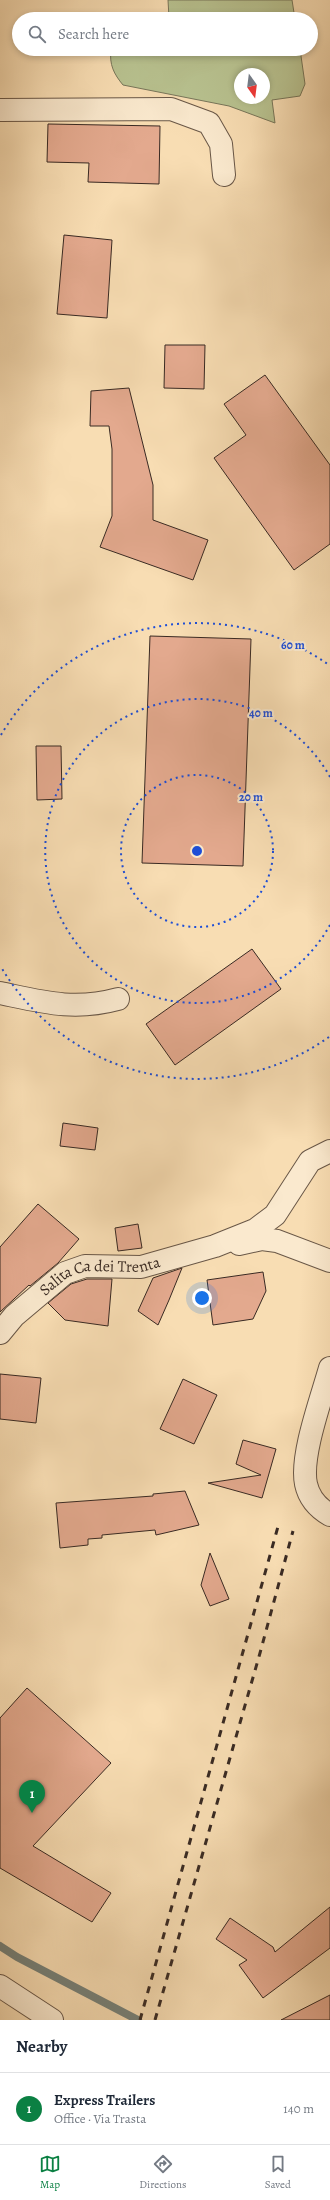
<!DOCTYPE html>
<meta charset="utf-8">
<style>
:root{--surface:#fff;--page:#f6f6f7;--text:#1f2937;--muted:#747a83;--line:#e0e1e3;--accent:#0b8043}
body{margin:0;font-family:Alegreya,serif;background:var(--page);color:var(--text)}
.compass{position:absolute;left:234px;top:68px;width:36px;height:36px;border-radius:50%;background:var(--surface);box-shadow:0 2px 6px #0003;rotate:166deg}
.you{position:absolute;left:202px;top:1298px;width:14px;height:14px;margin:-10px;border:3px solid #fff;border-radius:50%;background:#1a73e8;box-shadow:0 0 0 6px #1a73e833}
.badge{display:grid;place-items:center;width:26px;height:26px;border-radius:50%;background:var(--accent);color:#fff;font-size:13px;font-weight:700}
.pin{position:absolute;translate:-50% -33px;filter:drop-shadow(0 1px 2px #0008)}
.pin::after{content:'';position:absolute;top:21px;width:14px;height:12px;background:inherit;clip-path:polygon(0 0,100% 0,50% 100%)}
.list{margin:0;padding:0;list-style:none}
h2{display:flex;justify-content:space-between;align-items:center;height:52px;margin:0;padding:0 16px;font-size:17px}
h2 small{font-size:13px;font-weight:400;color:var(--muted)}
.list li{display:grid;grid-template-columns:26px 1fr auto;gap:12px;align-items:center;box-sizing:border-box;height:72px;padding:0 16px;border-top:1px solid var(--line)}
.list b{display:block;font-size:15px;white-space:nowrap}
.list p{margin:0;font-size:13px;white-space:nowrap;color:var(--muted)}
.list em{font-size:13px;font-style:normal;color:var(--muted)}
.icon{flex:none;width:22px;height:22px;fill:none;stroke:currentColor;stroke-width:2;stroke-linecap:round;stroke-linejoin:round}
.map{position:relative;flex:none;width:330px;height:2020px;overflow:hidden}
.search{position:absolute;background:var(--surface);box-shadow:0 2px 6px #0003;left:12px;right:12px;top:12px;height:44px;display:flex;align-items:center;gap:10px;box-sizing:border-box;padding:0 14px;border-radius:22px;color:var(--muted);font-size:15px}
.sheet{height:124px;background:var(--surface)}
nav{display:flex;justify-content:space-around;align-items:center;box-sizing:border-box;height:56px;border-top:1px solid var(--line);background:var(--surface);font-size:11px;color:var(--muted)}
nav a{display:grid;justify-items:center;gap:2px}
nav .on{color:var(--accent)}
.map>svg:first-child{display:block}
.green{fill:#b8c290;stroke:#78765a;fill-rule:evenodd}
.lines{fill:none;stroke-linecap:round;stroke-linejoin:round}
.stream{stroke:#768179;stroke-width:8}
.building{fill:#e3a98e;stroke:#392a23}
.minor-casing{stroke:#695747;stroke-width:24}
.minor{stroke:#fae9ce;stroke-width:22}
.rail{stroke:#392a23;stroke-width:3;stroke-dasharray:7 7;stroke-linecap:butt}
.ring{fill:none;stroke:#1d4ed8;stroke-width:2;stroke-dasharray:2 4}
.labels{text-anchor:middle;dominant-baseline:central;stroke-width:4;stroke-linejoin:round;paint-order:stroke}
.street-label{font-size:16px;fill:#392a23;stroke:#fae9ce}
.centre{fill:#1d4ed8;stroke:#fae9ce;stroke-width:2}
.ring-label{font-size:12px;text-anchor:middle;font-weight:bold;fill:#1d4ed8;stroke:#fae9ce;stroke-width:4;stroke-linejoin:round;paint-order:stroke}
</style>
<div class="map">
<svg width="330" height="2020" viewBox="0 0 330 2020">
<rect width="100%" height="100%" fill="#f8ddb3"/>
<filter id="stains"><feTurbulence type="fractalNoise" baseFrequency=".005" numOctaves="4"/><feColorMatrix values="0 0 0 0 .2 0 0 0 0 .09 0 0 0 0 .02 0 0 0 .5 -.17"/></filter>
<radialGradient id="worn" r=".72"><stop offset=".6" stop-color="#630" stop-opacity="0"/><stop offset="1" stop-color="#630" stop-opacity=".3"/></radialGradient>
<g class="green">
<path d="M168,0H292L295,19H166L169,18Z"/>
<path d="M111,49H300L305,84L300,96L272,100L275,123L229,106L123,85C114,74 109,65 111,49ZM240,74H264V98H240Z"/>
</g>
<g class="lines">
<path class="stream" d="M0,1946L17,1957L138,2020"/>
</g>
<g class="building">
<path d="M48,124L160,126L159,184L88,182L89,163L47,162Z"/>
<path d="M64,235L112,240L107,318L57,314Z"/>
<path d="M165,345H205L204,389L164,388Z"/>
<path d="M265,375L330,465V544L294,570L214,458L246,435L224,404Z"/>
<path d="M129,388L153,485V520L208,540L193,580L100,547L112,516V449L109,426H90L91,391Z"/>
<path d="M150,636L251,639L243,866L142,863Z"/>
<path d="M36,746H61L62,799L37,800Z"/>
<path d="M252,949L281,989L175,1065L146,1024Z"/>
<path d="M63,1123L98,1128L95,1150L60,1146Z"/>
<path d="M38,1204L79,1239L58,1263L30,1286L29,1285L0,1312V1247Z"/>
<path d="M138,1224L142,1248L118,1251L115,1228Z"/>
<path d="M182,1268L169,1300L158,1325L138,1311L153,1278Z"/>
<path d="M263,1272L266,1291L253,1319L213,1325L207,1280Z"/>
<path d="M87,1279H112L108,1326L65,1320L48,1303L71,1284Z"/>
<path d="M0,1374L41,1378L36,1423L0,1419Z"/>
<path d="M183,1379L217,1395L194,1444L160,1429Z"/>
<path d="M243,1440L276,1449L262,1498L208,1483L261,1475L236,1464Z"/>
<path d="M185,1491L199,1525L156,1535L155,1530L102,1535V1538L88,1539V1545L60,1548L56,1503L153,1496V1494Z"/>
<path d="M210,1553L229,1599L210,1606L201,1585Z"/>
<path d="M27,1688L111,1763L33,1846L111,1893L92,1922L0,1868V1718Z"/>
<path d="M330,1907V1948L263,1998L239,1965L247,1960L216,1939L230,1918L273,1947L275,1952Z"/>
<path d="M330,1995V2020H281Z"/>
</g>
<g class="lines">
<defs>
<g id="minor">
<path d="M0,110L171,109L209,123L221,144L224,175"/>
<path d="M0,993C43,1002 74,1011 118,999"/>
<path d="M239,1244L262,1239L277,1241L330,1261"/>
<path id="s1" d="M0,1333L14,1316L65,1273L85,1266L141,1267L215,1246L255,1230L275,1215L310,1161L330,1151"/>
<path d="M330,1368C322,1397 300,1456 306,1484C309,1498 318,1508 330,1515"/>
<path d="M0,1986L52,2020"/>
</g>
</defs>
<use href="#minor" class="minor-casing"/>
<use href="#minor" class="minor"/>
<g class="rail">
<path d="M140,2020L279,1523"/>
<path d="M155,2020L260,1653L293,1531"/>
</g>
</g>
<g class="ring">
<circle cx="197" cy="851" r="76"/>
<path d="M330 925A152 152 0 1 1 330 777"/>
<path d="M329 1037A228 228 0 0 1 1 967M1 735A228 228 0 0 1 329 665"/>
</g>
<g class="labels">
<g class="street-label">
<text stroke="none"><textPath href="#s1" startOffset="122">Salita Ca dei Trenta</textPath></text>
</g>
</g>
<circle cx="197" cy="851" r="6" class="centre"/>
<g class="ring-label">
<text x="293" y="649">60 m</text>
<text x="261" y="717">40 m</text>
<text x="251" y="801">20 m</text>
</g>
<rect width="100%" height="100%" filter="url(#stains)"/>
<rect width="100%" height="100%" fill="url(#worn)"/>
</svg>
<svg class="compass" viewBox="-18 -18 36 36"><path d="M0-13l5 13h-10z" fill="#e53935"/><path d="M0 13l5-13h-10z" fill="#747a83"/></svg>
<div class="you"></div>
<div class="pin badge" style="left:32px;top:1813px">1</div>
<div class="search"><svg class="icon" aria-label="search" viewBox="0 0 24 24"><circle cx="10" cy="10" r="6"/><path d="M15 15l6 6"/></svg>Search here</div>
</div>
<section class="sheet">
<h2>Nearby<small></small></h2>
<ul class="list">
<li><span class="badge">1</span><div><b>Express Trailers</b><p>Office · Via Trasta</p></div><em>140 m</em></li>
</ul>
</section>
<nav>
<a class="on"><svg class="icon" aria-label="map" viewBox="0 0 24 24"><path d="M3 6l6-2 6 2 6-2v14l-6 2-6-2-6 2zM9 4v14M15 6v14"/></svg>Map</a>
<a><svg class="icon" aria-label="directions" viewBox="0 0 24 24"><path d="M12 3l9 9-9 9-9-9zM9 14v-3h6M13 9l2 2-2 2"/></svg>Directions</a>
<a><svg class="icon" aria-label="saved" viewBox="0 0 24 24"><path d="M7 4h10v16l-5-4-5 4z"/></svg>Saved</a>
</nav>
